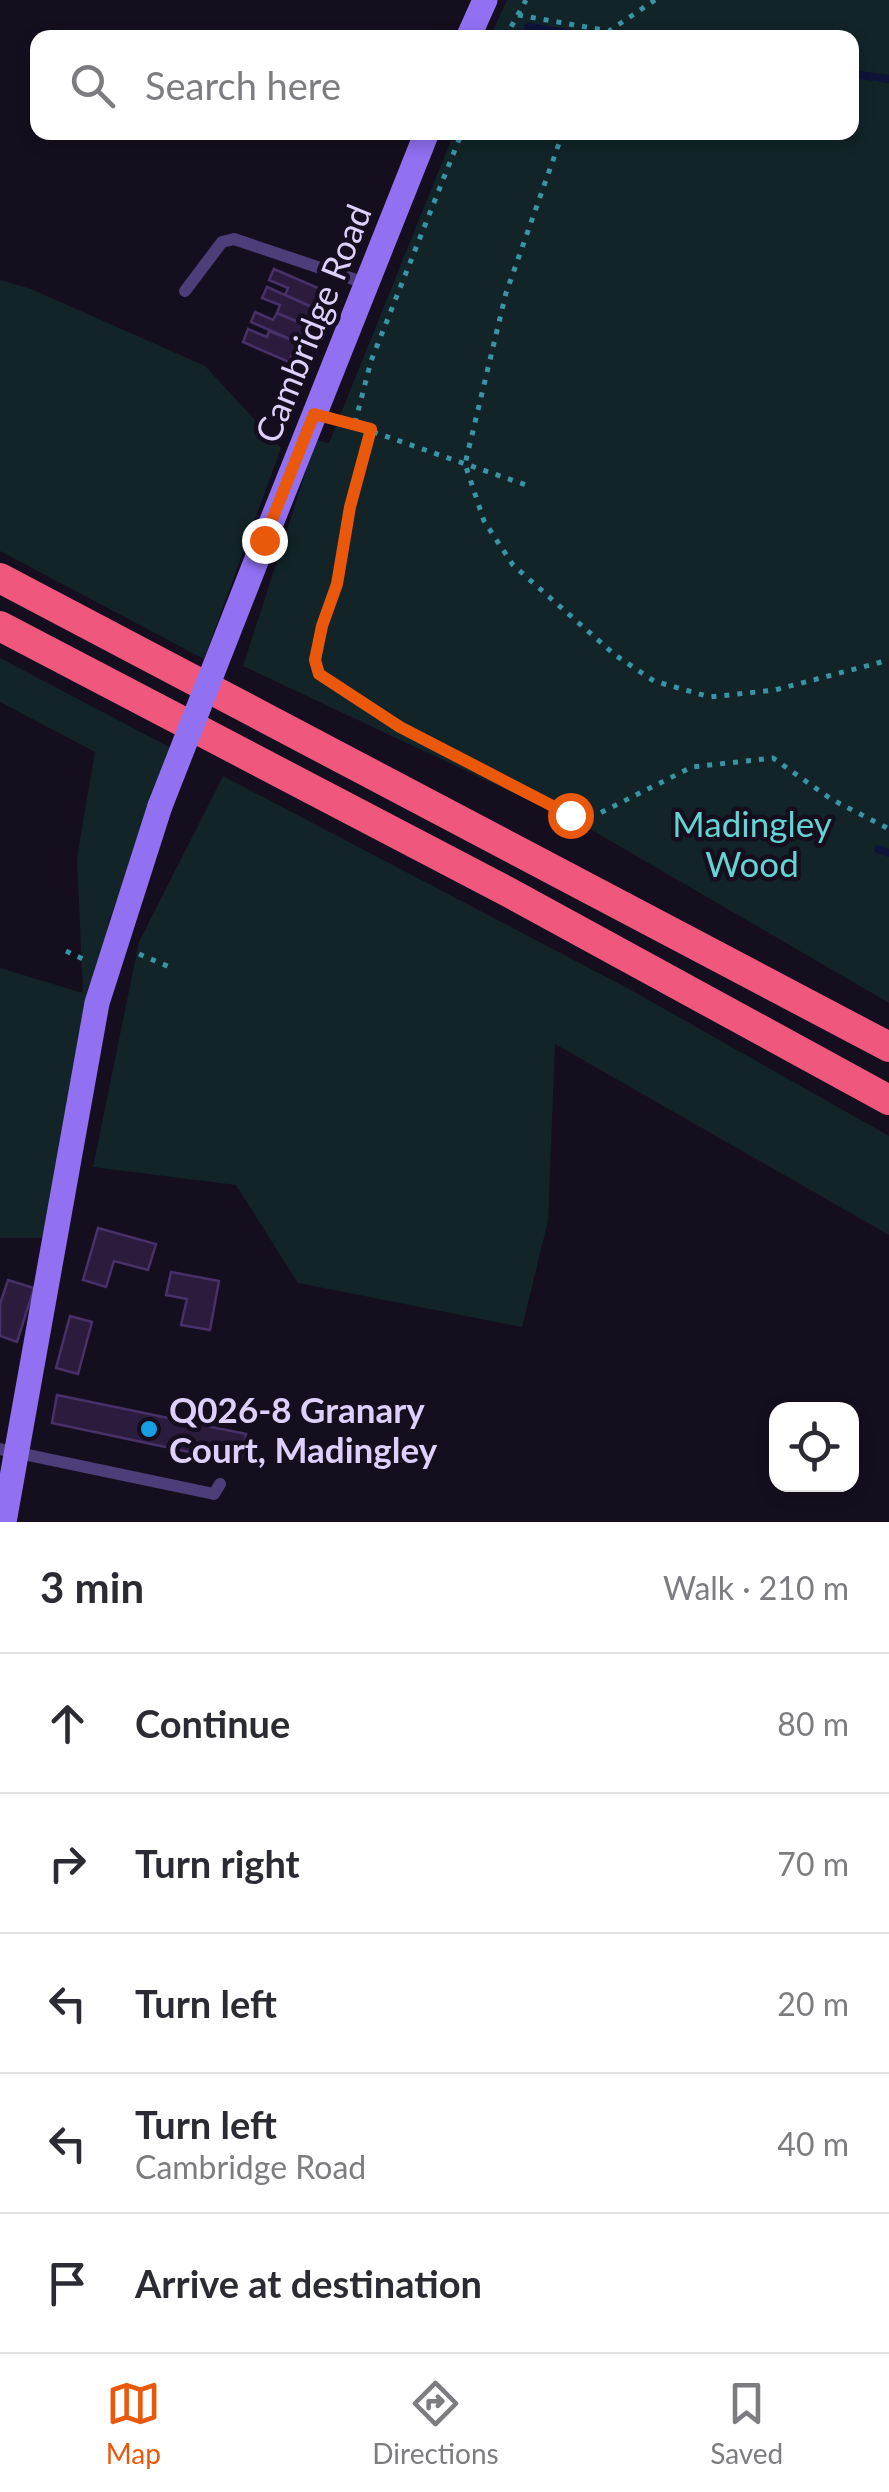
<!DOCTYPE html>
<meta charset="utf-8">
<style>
:root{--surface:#fff;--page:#f2f2f3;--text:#2b2b33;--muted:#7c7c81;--line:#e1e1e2;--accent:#ea580c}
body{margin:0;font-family:Lato,sans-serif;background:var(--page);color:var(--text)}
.controls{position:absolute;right:30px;bottom:30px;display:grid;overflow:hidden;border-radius:20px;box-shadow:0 5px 15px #0003}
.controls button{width:90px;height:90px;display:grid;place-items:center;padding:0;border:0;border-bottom:2px solid var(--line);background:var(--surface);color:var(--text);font:50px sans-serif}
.stop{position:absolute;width:30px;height:30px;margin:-22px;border:8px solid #ea580c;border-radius:50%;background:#fff}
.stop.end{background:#ea580c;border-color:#fff;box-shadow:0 2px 10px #0008}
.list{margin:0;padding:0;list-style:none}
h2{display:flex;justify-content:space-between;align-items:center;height:130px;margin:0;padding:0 40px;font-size:42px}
h2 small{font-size:32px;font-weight:400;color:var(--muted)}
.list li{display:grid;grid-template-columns:65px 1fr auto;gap:30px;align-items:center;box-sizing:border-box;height:140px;padding:0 40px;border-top:2px solid var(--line)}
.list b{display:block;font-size:38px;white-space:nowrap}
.list p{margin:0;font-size:32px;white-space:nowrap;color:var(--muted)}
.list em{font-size:32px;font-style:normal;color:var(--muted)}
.icon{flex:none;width:55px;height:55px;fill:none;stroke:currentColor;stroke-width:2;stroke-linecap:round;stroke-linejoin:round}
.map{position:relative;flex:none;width:889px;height:1522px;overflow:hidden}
.search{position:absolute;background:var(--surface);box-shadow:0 5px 15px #0003;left:30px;right:30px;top:30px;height:110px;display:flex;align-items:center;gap:25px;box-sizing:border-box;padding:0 35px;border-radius:20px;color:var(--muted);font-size:38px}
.sheet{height:830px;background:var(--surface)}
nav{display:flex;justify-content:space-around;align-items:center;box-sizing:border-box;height:140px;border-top:2px solid var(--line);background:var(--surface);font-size:28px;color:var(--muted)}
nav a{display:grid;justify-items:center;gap:5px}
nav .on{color:var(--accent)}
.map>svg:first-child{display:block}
.green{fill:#122428}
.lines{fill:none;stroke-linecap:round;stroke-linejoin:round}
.stream{stroke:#0d1339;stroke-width:8}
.building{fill:#2b1c3e;stroke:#483068;stroke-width:2.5}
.path{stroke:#3994a6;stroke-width:5;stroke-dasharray:5 8;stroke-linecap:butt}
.lane{stroke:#4d3e79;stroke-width:12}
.secondary{stroke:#9170f2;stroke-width:25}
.highway{stroke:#ef577d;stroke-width:30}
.secondary-bridge{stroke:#9170f2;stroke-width:25}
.route{stroke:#ea580c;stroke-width:12}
.poi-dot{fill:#159fe2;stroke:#150e1f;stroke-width:4}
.labels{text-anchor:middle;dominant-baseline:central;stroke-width:9;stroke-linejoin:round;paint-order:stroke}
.street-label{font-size:35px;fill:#dfd0fb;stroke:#150e1f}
.park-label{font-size:35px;fill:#64d3d1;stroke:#150e1f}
.poi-label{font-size:35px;font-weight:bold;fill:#dfd0fb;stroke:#150e1f;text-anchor:start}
</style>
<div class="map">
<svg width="889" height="1522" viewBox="0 0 889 1522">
<rect width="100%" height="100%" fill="#150e1f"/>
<g class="green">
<path d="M507,0H889V1003L590,829L243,666L316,440L329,443L454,133L852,132V38L490,37Z"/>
<path d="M0,280L31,289L205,366L281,448L204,659L0,551Z"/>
<path d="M0,658L171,748L109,921L42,1238H0V968L83,993L77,858L95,752L0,702Z"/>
<path d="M223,776L629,989L889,1136V1235L555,1044L548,1221L522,1327L298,1283L236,1185L93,1167L139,942Z"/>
</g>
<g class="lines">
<g class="stream">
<path d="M528,27L598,38"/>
<path d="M852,74L889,79"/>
<path d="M878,849L889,853"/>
</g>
</g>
<g class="building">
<path d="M274,269L320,289L312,307L285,295L288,288L269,280Z"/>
<path d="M267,287L312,307L305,325L277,313L280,305L262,298Z"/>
<path d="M255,312L273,320L277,313L305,325L297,342L251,322Z"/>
<path d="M248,329L267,337L269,331L297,342L289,362L243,342Z"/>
<path d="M98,1228L156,1244L148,1270L114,1261L106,1287L83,1280Z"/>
<path d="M171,1272L219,1281L210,1330L181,1325L187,1299L166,1295Z"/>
<path d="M8,1280L34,1288L17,1342L0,1336V1304Z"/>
<path d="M70,1316L92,1322L78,1374L56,1368Z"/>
<path d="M57,1395L246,1434L241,1463L52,1423Z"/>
</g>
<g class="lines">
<g class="path">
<path d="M518,15L609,31L655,0"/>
<path d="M505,38L526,0"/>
<path d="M563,132L506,293L465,464L484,521L513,565L615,655L654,681L710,697L775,690L889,660"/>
<path d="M336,419L526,485"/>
<path d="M355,423L371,361L462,132"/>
<path d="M371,429L350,507L337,585L322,626L315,661L319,673L400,727L570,815L598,814L692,767L773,758L831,799L889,829"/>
<path d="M66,951L85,960"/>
<path d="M139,954L172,968"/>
</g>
<g class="lane">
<path d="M185,291L222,242L234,239L365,283"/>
<path d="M0,1449L214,1494L220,1484"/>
</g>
<g class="secondary">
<path d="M468,38L485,0"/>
<path d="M264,541L427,132"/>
<path d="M4,1522L97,1003L160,806"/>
</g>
<g class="highway">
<path d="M0,578L889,1047"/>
<path d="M0,626L510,893L889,1100"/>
</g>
<path class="secondary-bridge" d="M160,806L264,541"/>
</g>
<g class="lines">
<path class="route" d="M264,540L314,414L371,429L350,507L337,584L322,626L315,660L319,674L400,727L570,815"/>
</g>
<circle class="poi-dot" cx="149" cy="1429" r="10"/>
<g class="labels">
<g class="street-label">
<text transform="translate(312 323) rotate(-68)">Cambridge Road</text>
</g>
<g class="park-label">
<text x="752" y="823">Madingley<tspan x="752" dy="40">Wood</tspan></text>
</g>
<g class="poi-label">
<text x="169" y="1409">Q026-8 Granary<tspan x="169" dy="40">Court, Madingley</tspan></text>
</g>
</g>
</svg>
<div class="controls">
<button><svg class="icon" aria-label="locate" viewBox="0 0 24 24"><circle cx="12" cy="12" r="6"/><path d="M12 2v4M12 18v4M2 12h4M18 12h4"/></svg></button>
</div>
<div class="stop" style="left:570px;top:815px"></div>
<div class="stop end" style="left:264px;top:540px"></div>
<div class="search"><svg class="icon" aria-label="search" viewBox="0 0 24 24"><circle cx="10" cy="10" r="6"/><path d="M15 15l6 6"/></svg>Search here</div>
</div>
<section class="sheet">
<h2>3 min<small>Walk · 210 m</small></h2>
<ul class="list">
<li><svg class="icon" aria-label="ahead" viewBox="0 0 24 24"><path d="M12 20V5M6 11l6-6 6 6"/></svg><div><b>Continue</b></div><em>80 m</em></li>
<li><svg class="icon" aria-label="right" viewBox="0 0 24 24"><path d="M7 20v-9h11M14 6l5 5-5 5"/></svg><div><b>Turn right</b></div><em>70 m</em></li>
<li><svg class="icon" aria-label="left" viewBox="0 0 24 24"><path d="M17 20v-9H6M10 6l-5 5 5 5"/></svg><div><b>Turn left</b></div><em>20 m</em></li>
<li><svg class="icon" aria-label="left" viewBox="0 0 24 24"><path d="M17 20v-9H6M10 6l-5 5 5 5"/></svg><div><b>Turn left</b><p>Cambridge Road</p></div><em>40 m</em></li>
<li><svg class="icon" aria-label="arrive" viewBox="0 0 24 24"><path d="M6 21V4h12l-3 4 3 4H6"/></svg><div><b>Arrive at destination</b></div></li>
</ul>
</section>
<nav>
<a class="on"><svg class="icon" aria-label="map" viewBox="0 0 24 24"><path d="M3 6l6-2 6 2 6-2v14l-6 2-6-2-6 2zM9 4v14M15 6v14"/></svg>Map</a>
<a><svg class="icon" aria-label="directions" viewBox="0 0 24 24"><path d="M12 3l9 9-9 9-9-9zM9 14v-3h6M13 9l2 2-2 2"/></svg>Directions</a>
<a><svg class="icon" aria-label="saved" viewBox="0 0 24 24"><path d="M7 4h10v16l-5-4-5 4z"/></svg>Saved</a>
</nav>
